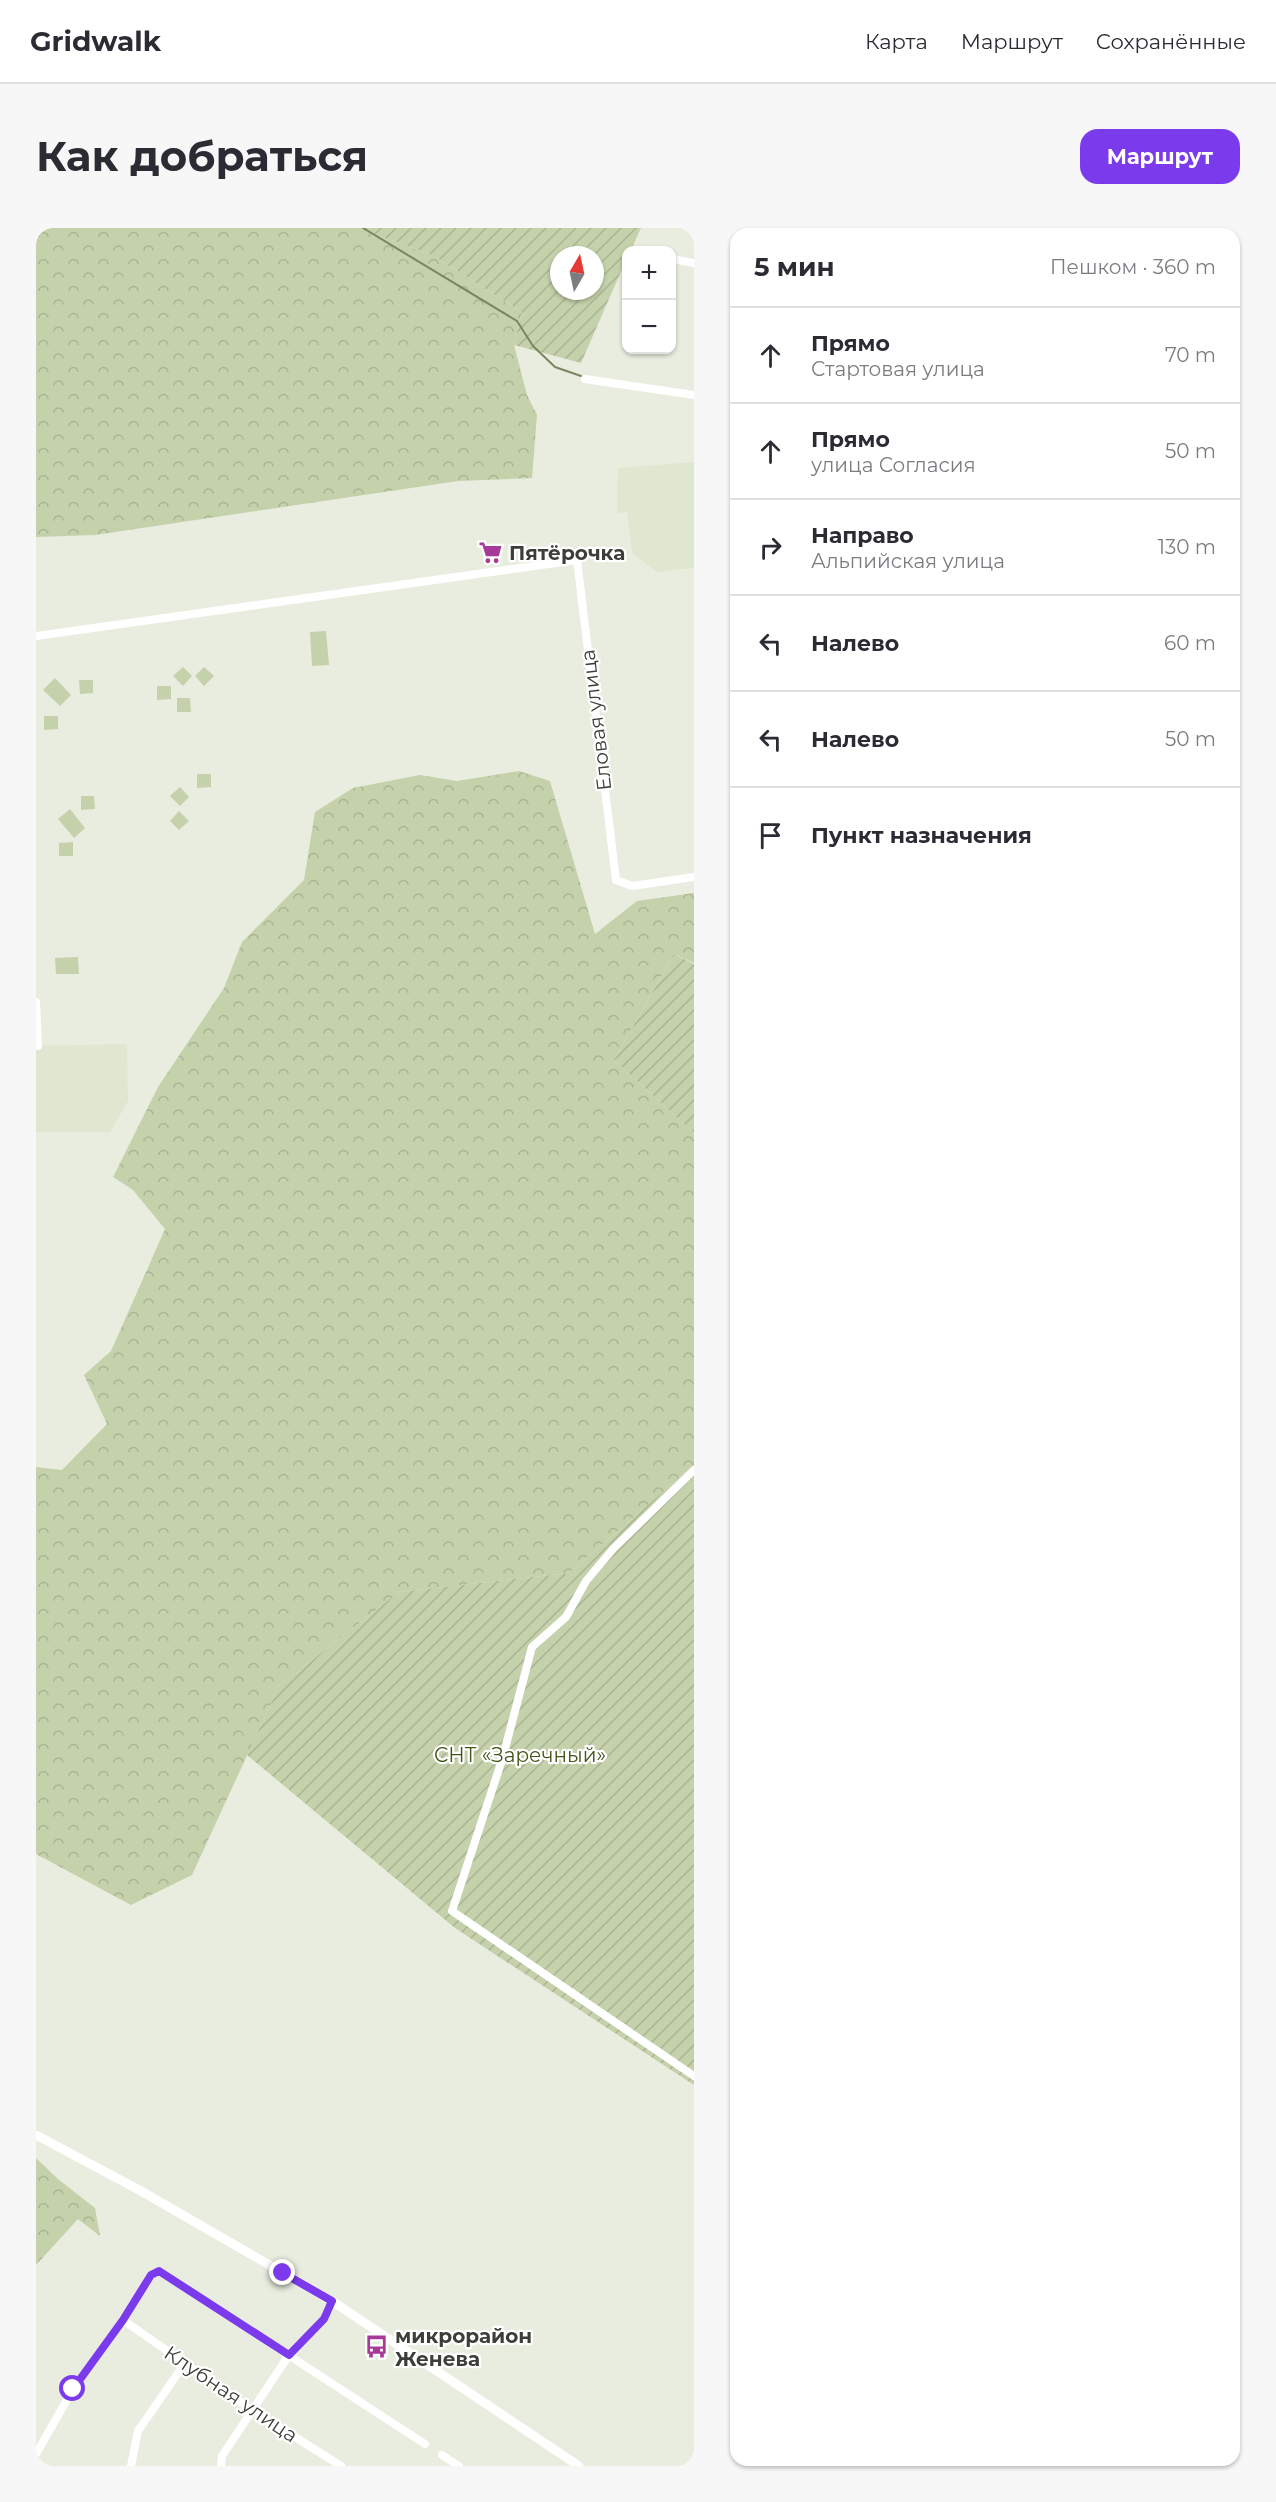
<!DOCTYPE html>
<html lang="ru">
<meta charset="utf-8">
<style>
:root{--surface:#fff;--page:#f7f7f7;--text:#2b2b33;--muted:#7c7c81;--line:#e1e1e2;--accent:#7c3aed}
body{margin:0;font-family:Montserrat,sans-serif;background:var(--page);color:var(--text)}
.controls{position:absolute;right:18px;top:18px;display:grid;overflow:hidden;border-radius:12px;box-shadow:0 2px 4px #0004}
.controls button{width:54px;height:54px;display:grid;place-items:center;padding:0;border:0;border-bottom:2px solid var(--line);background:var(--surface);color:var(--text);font:30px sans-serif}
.compass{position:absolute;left:514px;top:18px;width:54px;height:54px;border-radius:50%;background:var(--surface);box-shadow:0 2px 4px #0004;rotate:9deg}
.stop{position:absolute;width:18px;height:18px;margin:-14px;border:4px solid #7c3aed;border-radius:50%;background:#fff}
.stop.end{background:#7c3aed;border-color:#fff;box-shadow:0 2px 6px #0008}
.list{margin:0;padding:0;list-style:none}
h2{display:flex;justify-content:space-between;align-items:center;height:78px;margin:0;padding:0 24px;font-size:26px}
h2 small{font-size:20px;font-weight:400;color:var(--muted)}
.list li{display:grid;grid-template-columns:39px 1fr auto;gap:18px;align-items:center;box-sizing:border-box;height:96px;padding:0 24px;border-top:2px solid var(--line)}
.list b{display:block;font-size:22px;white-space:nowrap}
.list p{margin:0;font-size:20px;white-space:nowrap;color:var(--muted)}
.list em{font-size:20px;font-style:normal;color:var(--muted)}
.icon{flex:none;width:33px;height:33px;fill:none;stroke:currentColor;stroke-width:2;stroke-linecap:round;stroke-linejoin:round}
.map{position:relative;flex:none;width:658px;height:2238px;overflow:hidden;border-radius:18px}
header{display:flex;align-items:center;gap:36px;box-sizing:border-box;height:84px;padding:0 30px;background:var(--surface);border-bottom:2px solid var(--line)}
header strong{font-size:28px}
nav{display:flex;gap:33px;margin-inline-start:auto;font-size:21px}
.intro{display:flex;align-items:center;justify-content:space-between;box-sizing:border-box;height:144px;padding:0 36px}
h1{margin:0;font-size:42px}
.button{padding:15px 27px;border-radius:18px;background:var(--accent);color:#fff;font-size:21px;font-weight:700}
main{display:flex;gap:36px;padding:0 36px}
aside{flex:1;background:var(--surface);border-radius:18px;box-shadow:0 2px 4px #0004}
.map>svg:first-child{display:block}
.built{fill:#dfe7d1}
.green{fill:#c4d1aa}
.forest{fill:url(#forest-crowns)}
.garden{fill:url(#garden-furrows);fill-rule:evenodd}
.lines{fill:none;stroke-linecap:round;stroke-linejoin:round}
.stream{stroke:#7a8660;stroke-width:2}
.minor{stroke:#fff;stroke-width:8}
.tertiary{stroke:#fff;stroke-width:9}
.route{stroke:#7c3aed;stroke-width:8}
.labels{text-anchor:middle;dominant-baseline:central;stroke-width:4.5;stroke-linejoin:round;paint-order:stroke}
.poi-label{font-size:20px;font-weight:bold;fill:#3c3e38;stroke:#fff;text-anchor:start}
.street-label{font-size:20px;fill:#3c3e38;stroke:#fff}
.park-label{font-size:20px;fill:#44541a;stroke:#fff}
</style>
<header>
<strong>Gridwalk</strong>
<nav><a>Карта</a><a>Маршрут</a><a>Сохранённые</a></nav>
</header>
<div class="intro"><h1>Как добраться</h1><a class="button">Маршрут</a></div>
<main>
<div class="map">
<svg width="658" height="2238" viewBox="0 0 658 2238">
<defs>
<pattern id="forest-crowns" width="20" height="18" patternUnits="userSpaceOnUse" patternTransform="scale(1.5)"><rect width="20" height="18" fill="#c4d1aa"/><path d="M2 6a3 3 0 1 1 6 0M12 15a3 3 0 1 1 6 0" fill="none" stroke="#a9b493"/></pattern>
<pattern id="garden-furrows" width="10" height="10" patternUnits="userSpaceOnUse" patternTransform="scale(1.5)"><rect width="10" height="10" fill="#c4d1aa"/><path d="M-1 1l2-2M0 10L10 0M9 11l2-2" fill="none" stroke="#a9b493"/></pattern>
</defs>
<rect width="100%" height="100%" fill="#e8eddf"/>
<g class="built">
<path d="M658,234V340L621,344L596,325L591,284L581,285L582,240Z"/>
<path d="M91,816L92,873L74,904H0V818Z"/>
</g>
<g class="green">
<path d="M290,403L293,437L276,438L274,404Z"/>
<path d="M147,439L156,448L147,458L137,448Z"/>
<path d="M168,439L178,448L168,458L159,448Z"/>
<path d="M19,450L35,467L24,478L7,462Z"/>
<path d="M43,452H57V465L44,466Z"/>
<path d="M121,458H135V471L121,472Z"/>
<path d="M141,470H154L155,484H141Z"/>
<path d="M8,488H22V501L8,502Z"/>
<path d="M161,546H175V559L161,560Z"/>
<path d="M144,559L153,569L144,578L134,568Z"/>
<path d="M45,568H58L59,581L45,582Z"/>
<path d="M34,581L49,600L38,610L22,591Z"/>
<path d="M143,583L153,593L143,602L134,593Z"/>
<path d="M37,614V628H23V615Z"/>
<path d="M42,729L43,746H20L19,730Z"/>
</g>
<g class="forest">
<path d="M0,0H322L396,27L486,84L478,117L491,167L501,187L496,250L422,253L59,307L0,309Z"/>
<path d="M483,543L514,553L559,706L601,673L658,665V735L638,726L578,832L658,905V1237L533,1345L363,1364L243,1458L156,1647L95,1677L0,1626V1239L26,1242L71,1196L48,1147L75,1123L129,1001L97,962L77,949L122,859L188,760L206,714L268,652L279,584L317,560L384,547L421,553Z"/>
<path d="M0,1930L22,1951L59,1980L64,2008L42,1991L0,2037Z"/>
</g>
<g class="garden">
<path d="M322,0H605L595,22H590V32L545,135L478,117L486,84L396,27ZM523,27H559V63H523Z"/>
<path d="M638,726L658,736V905L578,832Z"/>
<path d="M658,1237V1857L419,1700L211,1527L243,1458L363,1364L533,1345Z"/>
</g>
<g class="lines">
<path class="stream" d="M327,0L481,93L497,118L519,139L545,148"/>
<g class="minor">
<path d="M636,31L658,35"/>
<path d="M549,151L658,167"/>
<path d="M0,408L541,332L580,652L596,658L658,649"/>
<path d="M0,774L2,818"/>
<path d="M658,1242L577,1321L550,1353L530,1389L496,1419L466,1532L416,1683L658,1848"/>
<path d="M87,2092L216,2182L305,2238"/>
<path d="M0,2226L37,2161L87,2092L115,2047L123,2043L389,2216"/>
<path d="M406,2227L423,2238"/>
<path d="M95,2238L102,2203L149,2135"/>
<path d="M185,2238L186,2228L253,2127L288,2091L296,2073"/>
</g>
<path class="tertiary" d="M0,1907L105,1963L296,2073L543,2238"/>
</g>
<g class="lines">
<path class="route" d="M37,2161L87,2092L115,2047L123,2043L253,2127L288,2091L296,2073L247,2045"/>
</g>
<defs>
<symbol id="supermarket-bare" viewBox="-9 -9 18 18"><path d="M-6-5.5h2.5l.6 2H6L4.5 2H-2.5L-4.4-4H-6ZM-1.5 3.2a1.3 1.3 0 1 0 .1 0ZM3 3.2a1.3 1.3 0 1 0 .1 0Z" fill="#a73998" stroke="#fff" stroke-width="2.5" paint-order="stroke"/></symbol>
<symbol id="bus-bare" viewBox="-9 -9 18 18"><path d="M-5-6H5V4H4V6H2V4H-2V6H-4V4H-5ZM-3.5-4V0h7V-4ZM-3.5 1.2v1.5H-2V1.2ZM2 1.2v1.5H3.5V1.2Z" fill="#a73998" stroke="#fff" stroke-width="2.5" paint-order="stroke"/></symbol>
</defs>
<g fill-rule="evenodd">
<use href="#supermarket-bare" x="438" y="308" width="33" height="33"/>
<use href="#bus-bare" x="324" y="2102" width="33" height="33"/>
</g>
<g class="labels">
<g class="poi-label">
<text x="473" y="325">Пятёрочка</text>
<text x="359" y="2108">микрорайон<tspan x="359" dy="23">Женева</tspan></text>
</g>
<g class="street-label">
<text transform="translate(560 492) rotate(-97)">Еловая улица</text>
<text transform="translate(195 2166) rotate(34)">Клубная улица</text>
</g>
<g class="park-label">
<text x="484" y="1527">СНТ «Заречный»</text>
</g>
</g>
</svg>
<div class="controls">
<button>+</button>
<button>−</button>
</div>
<svg class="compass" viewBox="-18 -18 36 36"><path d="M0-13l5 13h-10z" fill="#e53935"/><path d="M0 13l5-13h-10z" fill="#7c7c81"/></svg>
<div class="stop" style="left:37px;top:2161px"></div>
<div class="stop end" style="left:247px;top:2045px"></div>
</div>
<aside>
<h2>5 мин<small>Пешком · 360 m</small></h2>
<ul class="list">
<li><svg class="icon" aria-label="ahead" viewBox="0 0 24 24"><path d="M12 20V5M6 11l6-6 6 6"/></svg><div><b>Прямо</b><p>Стартовая улица</p></div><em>70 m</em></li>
<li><svg class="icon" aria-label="ahead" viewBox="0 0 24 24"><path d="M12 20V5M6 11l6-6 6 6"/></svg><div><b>Прямо</b><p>улица Согласия</p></div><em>50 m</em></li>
<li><svg class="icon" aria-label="right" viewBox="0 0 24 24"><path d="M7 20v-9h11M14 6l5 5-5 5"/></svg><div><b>Направо</b><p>Альпийская улица</p></div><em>130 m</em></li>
<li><svg class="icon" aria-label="left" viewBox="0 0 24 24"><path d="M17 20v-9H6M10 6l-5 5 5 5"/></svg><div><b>Налево</b></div><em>60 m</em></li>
<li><svg class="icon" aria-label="left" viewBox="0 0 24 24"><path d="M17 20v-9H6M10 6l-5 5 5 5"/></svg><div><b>Налево</b></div><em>50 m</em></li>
<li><svg class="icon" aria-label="arrive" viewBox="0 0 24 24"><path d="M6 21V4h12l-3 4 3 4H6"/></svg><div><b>Пункт назначения</b></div></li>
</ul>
</aside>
</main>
